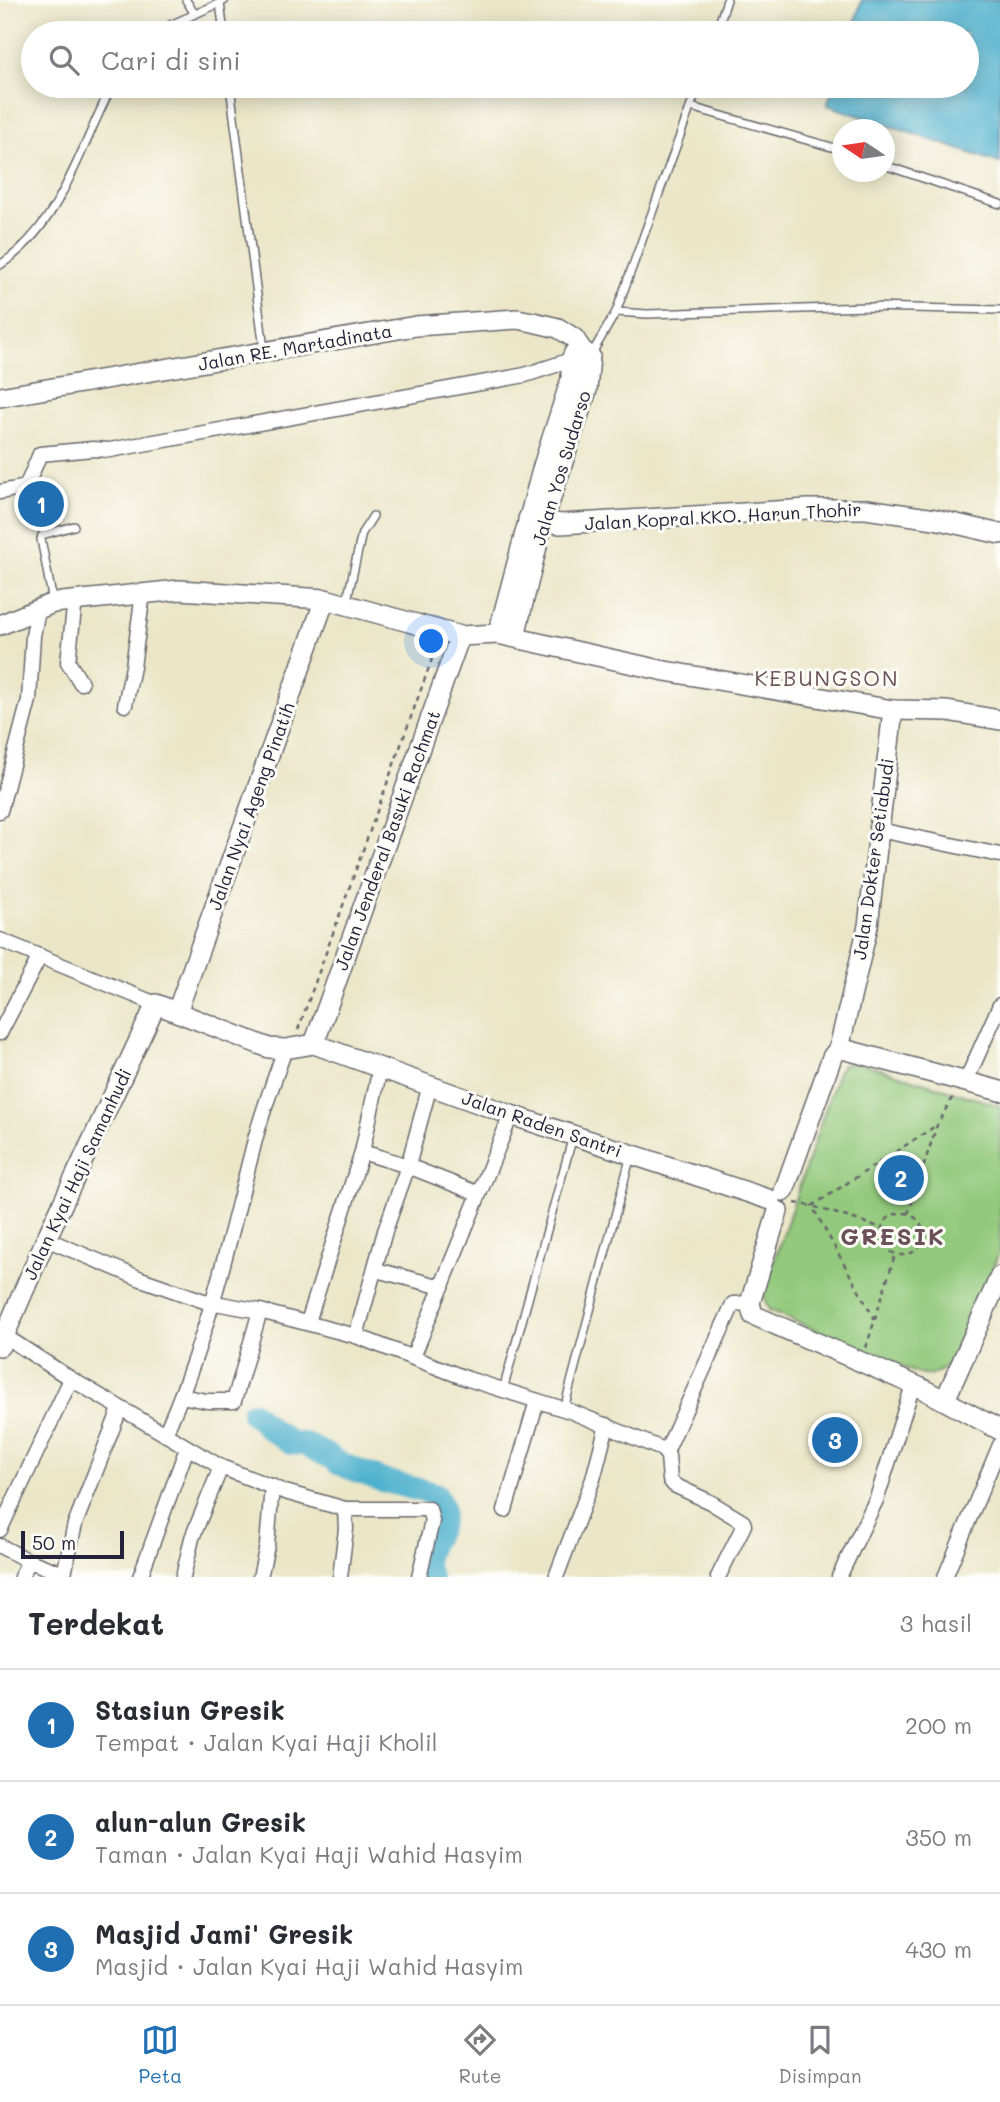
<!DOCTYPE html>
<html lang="id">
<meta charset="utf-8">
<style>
:root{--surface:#fff;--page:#f2f2f3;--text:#2b2b33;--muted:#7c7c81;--line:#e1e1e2;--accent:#1f6fb2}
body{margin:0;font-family:Mali,sans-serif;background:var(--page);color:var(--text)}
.compass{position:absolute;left:832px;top:119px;width:63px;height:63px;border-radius:50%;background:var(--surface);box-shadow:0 4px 18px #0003;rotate:283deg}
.scale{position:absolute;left:21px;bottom:18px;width:103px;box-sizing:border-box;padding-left:7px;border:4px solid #22223b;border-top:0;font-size:19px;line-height:24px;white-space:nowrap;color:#22223b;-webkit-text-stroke:5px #fdfcf7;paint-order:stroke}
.you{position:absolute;left:432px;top:642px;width:24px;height:24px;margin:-18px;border:5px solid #fff;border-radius:50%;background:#1a73e8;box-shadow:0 0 0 10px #1a73e833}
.badge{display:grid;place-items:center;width:46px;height:46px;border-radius:50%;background:var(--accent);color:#fff;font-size:23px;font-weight:700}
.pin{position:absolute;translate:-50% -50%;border:4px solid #fff;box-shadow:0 2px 7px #0006}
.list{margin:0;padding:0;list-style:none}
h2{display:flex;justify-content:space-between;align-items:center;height:91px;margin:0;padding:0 28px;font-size:30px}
h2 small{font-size:23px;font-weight:400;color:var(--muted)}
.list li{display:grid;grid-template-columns:46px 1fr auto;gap:21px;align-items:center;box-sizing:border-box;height:112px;padding:0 28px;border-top:2px solid var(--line)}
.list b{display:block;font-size:26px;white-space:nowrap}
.list p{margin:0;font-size:23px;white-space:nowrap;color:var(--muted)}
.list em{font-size:23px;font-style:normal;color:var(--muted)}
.icon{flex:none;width:38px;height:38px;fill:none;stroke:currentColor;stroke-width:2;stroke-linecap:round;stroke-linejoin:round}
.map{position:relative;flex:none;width:1000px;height:1577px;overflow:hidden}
.search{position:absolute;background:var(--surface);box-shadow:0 4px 18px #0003;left:21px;right:21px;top:21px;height:77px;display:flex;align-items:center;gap:18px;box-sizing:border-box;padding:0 24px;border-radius:38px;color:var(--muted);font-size:26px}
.sheet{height:427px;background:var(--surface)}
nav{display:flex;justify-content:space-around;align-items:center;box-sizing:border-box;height:98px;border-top:2px solid var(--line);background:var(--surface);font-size:19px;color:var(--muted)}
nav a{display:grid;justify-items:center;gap:4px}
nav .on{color:var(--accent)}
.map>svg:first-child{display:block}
.green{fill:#93c97c;stroke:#5a765c;stroke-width:2}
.water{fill:#4eb0cd;stroke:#386984;stroke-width:2}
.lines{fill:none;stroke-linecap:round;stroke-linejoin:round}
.river{stroke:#4eb0cd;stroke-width:24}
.lane-casing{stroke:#68676c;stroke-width:10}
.street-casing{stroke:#68676c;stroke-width:17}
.secondary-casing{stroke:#68676c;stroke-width:22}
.path{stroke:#68676c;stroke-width:2.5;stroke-dasharray:5 5;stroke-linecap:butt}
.lane{stroke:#fff;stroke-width:7}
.street{stroke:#fff;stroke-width:14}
.secondary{stroke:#fff;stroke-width:19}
.labels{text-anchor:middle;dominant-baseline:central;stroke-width:6;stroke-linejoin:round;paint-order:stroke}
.street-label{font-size:18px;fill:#22223b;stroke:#fdfcf7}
.quarter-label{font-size:21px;letter-spacing:2px;fill:#6a5058;stroke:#fdfcf7}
.district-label{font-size:24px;font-weight:bold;letter-spacing:2px;fill:#6a5058;stroke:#fdfcf7}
</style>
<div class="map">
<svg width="1000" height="1577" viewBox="0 0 1000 1577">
<rect width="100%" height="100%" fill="#fdfcf7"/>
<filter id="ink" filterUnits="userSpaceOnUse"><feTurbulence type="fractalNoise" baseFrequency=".0143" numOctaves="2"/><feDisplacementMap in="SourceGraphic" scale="14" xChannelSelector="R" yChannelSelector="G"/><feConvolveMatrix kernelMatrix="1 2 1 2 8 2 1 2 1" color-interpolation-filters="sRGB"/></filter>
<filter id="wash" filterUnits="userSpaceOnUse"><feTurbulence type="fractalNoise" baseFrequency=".00686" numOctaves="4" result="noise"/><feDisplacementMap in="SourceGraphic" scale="28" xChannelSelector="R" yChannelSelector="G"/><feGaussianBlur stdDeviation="1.57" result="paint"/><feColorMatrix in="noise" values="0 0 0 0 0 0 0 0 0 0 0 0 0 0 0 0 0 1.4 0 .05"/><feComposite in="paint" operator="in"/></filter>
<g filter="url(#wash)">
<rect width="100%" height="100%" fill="#ebe6c8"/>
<path class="green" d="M851,1063L864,1064L1000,1106V1250L956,1358L938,1372L929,1375L916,1373L769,1310L763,1294L838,1072L843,1065Z"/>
<path class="water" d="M862,0H1000V163L827,105L834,86H967V33H851Z"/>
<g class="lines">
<path class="river" d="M253,1413L269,1428L291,1443L304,1444L330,1457L338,1463L381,1480L435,1494C438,1499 442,1505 442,1510C444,1536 415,1549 430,1577"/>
</g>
</g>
<g filter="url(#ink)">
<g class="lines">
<defs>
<g id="lane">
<path d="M186,0L194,13"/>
<path d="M152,33L220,3"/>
<path d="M224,33L220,3L225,0"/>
<path d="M716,33L727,0"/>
<path d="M230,86L264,349"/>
<path d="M691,107L842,150"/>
<path d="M884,165L1000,204"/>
<path d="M0,265C61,225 80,148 112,86"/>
<path d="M616,312L647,314L867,307L1000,310"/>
<path d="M591,355L616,312L698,86"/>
<path d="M53,602L41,539L42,535L74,526"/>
<path d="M346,605L362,533L373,516"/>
<path d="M503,1390L573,1136"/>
<path d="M564,1409L631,1155"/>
</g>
<g id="street">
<path d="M0,492L26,487L40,454L93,449L110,450L525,375L571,360"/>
<path d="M75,600L68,662L81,683"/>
<path d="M125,705L133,667L143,593"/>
<path d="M0,811L29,700L33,636L38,609"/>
<path d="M879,830L1000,855"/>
<path d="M0,940L156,1004"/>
<path d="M0,1033L40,956"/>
<path d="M966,1081L1000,1005"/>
<path d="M362,1152L408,1166L479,1194"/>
<path d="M46,1239L141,1279L204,1301L260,1311L356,1336L468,1379L570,1411L662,1449L668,1456L670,1480L674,1485L710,1502L743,1522L744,1525L718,1577"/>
<path d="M376,1270L442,1287"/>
<path d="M308,1322L362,1152L380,1068"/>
<path d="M0,1333L71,1379L221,1467L285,1492L345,1509H429L432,1521L419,1577"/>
<path d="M356,1336L385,1231L408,1166L430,1085"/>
<path d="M413,1357L511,1115"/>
<path d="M181,1396L207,1401H234L260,1311"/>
<path d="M165,1434C208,1339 230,1236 256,1136C264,1107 275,1078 285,1049"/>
<path d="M666,1452L733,1304L750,1303"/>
<path d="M505,1510L537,1401"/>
<path d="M0,1530L71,1379"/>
<path d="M0,1546L29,1561L64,1574L75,1524L120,1409"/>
<path d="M21,1577L29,1561"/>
<path d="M140,1577L187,1448"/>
<path d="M183,1577L192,1538L221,1467"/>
<path d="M260,1577L267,1546L272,1486"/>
<path d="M340,1577L346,1529L345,1509"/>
<path d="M556,1577L593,1479L607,1425"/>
<path d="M839,1577L877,1498L913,1385"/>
<path d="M945,1577L1000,1445"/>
</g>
<g id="secondary">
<path d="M0,397L416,326L517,319L533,322L558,328L574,338L582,350L590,356L587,390L543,522L515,636"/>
<path d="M528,519L561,524L808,509H866L935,519L1000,534"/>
<path d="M0,625L53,603L179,590L325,599L460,636L498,634L665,671L893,710L947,711L1000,720"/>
<path d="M498,634L543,466L571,379V360L574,353L582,350"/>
<path d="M177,1012L325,599"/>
<path d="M314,1044L460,636"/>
<path d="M839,1048L868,926L893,710"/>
<path d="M784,1191L832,1057L839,1048L1000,1091"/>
<path d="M778,1211L750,1303L753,1315L919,1387L1000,1430"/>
<path d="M0,1346L46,1239L156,1004L269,1048L285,1049L314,1044L511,1115L771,1200"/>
<path d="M945,1400L1000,1276"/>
</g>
</defs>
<use href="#lane" class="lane-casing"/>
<use href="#street" class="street-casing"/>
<use href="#secondary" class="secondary-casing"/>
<g class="path">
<path d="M298,1030L437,645"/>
<path d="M795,1203L812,1206L882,1228"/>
<circle cx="902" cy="1234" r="21"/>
<path d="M908,1214L937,1125L953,1096"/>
<path d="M875,1320L812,1206L937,1125"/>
<path d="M866,1348L895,1255"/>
</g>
<use href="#lane" class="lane"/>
<use href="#street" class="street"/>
<use href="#secondary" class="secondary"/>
</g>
</g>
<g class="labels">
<g class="street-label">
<text transform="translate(295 347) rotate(-10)">Jalan RE. Martadinata</text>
<text transform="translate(561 468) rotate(-73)">Jalan Yos Sudarso</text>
<text transform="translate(723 516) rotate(-3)">Jalan Kopral KKO. Harun Thohir</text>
<text transform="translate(251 806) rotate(-70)">Jalan Nyai Ageng Pinatih</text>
<text transform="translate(387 840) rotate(-70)">Jalan Jenderal Basuki Rachmat</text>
<text transform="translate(873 859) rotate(-82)">Jalan Dokter Setiabudi</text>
<text transform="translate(542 1124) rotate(19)">Jalan Raden Santri</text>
<text transform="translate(77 1174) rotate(-65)">Jalan Kyai Haji Samanhudi</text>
</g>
<g class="quarter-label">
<text x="827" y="677">KEBUNGSON</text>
</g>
<g class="district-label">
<text x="893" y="1235">GRESIK</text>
</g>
</g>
</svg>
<svg class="compass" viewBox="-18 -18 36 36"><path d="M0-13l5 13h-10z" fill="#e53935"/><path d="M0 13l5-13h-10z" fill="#7c7c81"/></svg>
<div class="scale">50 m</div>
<div class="you"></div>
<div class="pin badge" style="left:41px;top:504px">1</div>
<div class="pin badge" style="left:901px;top:1178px">2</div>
<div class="pin badge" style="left:835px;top:1440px">3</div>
<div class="search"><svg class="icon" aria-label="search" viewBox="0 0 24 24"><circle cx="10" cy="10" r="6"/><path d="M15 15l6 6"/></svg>Cari di sini</div>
</div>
<section class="sheet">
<h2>Terdekat<small>3 hasil</small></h2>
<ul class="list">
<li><span class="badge">1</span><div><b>Stasiun Gresik</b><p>Tempat · Jalan Kyai Haji Kholil</p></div><em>200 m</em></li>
<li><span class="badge">2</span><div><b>alun-alun Gresik</b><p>Taman · Jalan Kyai Haji Wahid Hasyim</p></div><em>350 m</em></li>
<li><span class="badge">3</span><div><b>Masjid Jami' Gresik</b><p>Masjid · Jalan Kyai Haji Wahid Hasyim</p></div><em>430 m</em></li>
</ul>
</section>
<nav>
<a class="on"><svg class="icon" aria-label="map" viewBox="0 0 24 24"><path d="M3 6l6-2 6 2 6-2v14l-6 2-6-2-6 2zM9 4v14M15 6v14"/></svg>Peta</a>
<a><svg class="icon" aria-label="directions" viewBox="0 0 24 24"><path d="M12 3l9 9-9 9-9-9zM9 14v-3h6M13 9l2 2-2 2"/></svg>Rute</a>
<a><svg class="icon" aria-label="saved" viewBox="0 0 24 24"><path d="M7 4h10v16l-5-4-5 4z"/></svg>Disimpan</a>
</nav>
